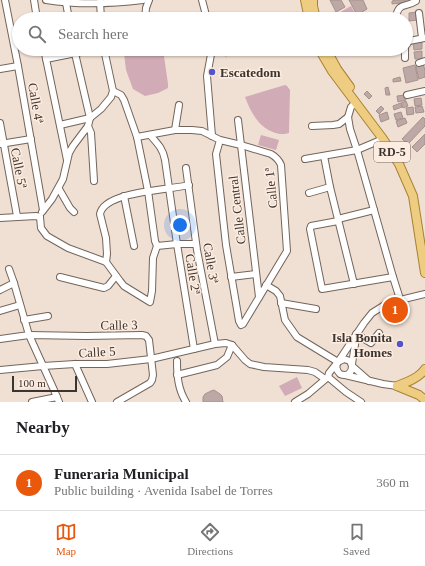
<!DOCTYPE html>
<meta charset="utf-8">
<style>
:root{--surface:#fff;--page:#f2f2f2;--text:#202124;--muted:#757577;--line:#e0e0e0;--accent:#ea580c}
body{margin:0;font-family:Georgia,serif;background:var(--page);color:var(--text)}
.scale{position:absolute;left:12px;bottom:10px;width:65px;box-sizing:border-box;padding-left:4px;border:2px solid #3b3430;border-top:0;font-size:11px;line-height:14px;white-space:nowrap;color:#3b3430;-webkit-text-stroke:3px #fdece0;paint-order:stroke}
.you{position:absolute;left:180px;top:225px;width:14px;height:14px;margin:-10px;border:3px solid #fff;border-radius:50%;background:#1a73e8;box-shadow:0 0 0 6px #1a73e833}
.badge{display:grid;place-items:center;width:26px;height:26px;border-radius:50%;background:var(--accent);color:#fff;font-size:13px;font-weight:700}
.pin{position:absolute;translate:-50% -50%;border:2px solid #fff;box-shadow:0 1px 4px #0006}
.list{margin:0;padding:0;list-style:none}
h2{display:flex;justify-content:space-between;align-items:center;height:52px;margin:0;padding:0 16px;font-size:17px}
h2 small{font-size:13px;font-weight:400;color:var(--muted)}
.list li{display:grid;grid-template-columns:26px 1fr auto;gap:12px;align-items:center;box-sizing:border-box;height:56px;padding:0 16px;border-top:1px solid var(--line)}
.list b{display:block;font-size:15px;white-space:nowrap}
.list p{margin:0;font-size:13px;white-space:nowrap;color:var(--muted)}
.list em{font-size:13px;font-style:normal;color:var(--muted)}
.icon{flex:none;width:22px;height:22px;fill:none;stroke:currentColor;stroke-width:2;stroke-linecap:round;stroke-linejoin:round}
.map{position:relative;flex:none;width:425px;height:402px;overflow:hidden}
.search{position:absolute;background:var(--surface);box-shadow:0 1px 3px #0004;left:12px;right:12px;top:12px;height:44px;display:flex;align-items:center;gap:10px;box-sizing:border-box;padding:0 14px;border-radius:22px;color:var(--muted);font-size:15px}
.sheet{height:108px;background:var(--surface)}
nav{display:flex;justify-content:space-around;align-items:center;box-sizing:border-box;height:56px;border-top:1px solid var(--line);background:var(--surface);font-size:11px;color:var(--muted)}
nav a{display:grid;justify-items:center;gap:2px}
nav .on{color:var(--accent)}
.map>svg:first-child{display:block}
.green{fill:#d1abb5}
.building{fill:#bda8a5;stroke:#a5918e}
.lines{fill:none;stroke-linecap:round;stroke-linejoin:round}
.minor-casing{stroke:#73655b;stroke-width:8}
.major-casing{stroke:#a88231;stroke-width:10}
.minor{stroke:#fff;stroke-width:6}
.major{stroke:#eecd83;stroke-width:8}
.poi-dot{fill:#5553ca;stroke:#fdece0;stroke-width:1.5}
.labels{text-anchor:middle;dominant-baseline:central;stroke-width:3;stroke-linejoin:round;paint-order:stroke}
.shield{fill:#fdece0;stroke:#756b65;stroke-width:1}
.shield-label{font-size:12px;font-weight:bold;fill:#3b3430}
.poi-label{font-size:13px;font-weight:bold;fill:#3b3430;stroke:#fdece0;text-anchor:start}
.street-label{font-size:13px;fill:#3b3430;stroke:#fdece0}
</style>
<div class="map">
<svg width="425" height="402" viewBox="0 0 425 402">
<rect width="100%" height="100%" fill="#f0dfd3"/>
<g class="green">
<path d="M351,6L357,17L353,19H339L337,14Z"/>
<path d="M153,49H163L168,84V88L158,93L145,96L133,89L126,70L124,53Z"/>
<path d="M285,85L287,86L290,90L289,133C286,134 283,134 280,134C260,131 251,113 245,97Z"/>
<path d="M261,135L279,140L276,150L258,145Z"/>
<path d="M297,377L302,388L285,396L279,386Z"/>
</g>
<g class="building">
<path d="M330,0H341L345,7L336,12Z"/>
<path d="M349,0H363L367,9L357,15Z"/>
<path d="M396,0H416V1L392,4V1Z"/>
<path d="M417,12L418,20L409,21V13Z"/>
<path d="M229,13L230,19H216L215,16Z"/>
<path d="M422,42V49L414,50L413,43Z"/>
<path d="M223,49H237L238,53L225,56Z"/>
<path d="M422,51V59H415L414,52Z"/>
<path d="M423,64L425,70V77L419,79L416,67Z"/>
<path d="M415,65L418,80L406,83L403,68Z"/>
<path d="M400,77L401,81L393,82V79Z"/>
<path d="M388,87L390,95H386L385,88Z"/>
<path d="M367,91L372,96L369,99L364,94Z"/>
<path d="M405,95L406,100L398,102L397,96Z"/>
<path d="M421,98L422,105L415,106L414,99Z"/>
<path d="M406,101L408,106L403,108L401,103Z"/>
<path d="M401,103L402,107L394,110L393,106Z"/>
<path d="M381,106L384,109L379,114L376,111Z"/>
<path d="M422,106L424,112L416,113L415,107Z"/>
<path d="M413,107L414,114L407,115L406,108Z"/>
<path d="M387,112L389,119L381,122L379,115Z"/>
<path d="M401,112L403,118L396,120L394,114Z"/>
<path d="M423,117L425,119V126L408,144L402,139Z"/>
<path d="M405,118L407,123L398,127L396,121Z"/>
<path d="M425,134V144L417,152L412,147Z"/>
<path d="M385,151L388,158L378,162L375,155Z"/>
<path d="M214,390L220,394L222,396L223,402H203V397L205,394L211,391Z"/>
</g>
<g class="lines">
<defs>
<g id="minor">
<path d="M5,0L18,66L43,210"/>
<path d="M34,0L37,19"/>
<path d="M46,0C78,5 110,4 143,0"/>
<path d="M202,0L207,19"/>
<path d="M100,2L101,19"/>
<path d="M66,3L69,19"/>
<path d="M419,13L422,38"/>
<path d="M145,19L146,8L149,0"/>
<path d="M395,19C400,0 404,9 416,1V0"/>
<path d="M406,45L409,41L425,38"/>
<path d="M44,49L67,160"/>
<path d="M212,49L207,76L212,136"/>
<path d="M405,58V49"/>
<path d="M46,59L96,49"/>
<path d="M419,63L425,61"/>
<path d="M0,69L18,66"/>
<path d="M113,91L121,95L124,100L137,137L148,191L155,241L157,246"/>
<path d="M407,95L425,91"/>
<path d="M355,103L351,107L348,117L350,129L357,150L393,277L400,299"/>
<path d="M238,120L259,297"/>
<path d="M0,123L17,216"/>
<path d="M60,125L90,118L74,49"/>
<path d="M88,126L91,133L94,181"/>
<path d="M312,126L333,125L339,124L348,117"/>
<path d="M175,130L179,105"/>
<path d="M150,135C158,144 163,149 165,160L177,244L194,349"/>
<path d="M137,137L175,130H192L202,131L220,140L241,145L271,154C276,157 279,160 281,165L287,251L243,324L241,325L239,321L226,245L216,154L220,140"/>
<path d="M0,144L31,139"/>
<path d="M324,156L330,187L354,284"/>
<path d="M305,159L357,150L383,139"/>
<path d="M186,168L197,250L215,344"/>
<path d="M59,189L70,208L74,212"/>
<path d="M309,193L330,187"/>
<path d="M124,196L134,246"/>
<path d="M42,212L52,199L63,179L69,153L73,146L88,126L90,118L101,109L111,97L113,91L104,49"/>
<path d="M40,217L41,228L47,236L68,248L106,262L120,281L124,286L150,302L152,291L153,258L157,246"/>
<path d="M0,218L36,216L40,217"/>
<path d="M338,219L374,210"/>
<path d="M338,221L311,226L310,229L322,289L393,277"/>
<path d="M157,246L177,244H196"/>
<path d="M106,262L107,254L106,238L100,214C104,191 170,190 189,185"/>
<path d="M9,269L14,283"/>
<path d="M60,277L104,288L108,286L116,276"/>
<path d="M231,277L256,274"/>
<path d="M266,285L276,291L280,296L285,320L297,337L338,362"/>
<path d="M0,290L14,283L29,335L54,390L59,402"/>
<path d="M281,303L316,309"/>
<path d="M0,311L20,305"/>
<path d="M24,320L48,316"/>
<path d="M356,334L371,343L379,333"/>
<path d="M0,339L29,335L86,336L142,335L146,336L149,340L153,375L152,380L150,383L117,402"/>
<path d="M177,361C177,376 178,389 186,402"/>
<path d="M338,362L364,323L372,313L388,303L425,294"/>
<path d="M75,364L92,402"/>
<path d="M352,364L356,338"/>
<path d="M352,366C352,373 347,377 340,374C336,370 335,366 338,362L344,359L350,361L352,366L369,381"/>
<path d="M0,370L43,366L75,364H107L151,359L215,344L226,343L232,345L245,360L250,364L264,367L308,370L315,372L325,379"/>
<path d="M177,375L217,365L227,357L232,345"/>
<path d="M345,375L383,384L397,386"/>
<path d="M328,377L346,392L361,402"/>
<path d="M32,402L57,397"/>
<path d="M295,402L308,394L328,377L329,373L337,363"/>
</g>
<g id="major">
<path d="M305,0L309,19"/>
<path d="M313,0V6L316,19"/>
<path d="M319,49L332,71L383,139L399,164L413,196L425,273"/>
<path d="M326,49L337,69L350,87"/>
<path d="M397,386C407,382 419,378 425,369"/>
<path d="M397,386L419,395L425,400"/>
</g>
</defs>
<use href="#minor" class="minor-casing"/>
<use href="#major" class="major-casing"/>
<use href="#minor" class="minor"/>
<use href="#major" class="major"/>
</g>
<g class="poi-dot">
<circle cx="212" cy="72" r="4"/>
<circle cx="400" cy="344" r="4"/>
</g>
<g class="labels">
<rect class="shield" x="374" y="142" width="36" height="20" rx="3"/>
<g class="shield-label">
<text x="392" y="152">RD-5</text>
</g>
<g class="poi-label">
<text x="220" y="72">Escatedom</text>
<text x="392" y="337" text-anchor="end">Isla Bonita<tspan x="392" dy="15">Homes</tspan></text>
</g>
<g class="street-label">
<text transform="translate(36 103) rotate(80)">Calle 4ª</text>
<text transform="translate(19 168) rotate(79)">Calle 5ª</text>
<text transform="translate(271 188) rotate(-96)">Calle 1ª</text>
<text transform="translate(237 210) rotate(-97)">Calle Central</text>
<text transform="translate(211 263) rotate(80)">Calle 3ª</text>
<text transform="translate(193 274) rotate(81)">Calle 2ª</text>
<text transform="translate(119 325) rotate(-1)">Calle 3</text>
<text transform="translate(97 352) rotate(-3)">Calle 5</text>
</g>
</g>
</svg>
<div class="scale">100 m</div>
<div class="you"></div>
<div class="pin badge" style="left:395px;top:310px">1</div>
<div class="search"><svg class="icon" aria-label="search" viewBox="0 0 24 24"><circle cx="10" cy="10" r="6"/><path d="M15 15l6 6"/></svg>Search here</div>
</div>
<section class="sheet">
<h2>Nearby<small></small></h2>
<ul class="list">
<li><span class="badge">1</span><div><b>Funeraria Municipal</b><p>Public building · Avenida Isabel de Torres</p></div><em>360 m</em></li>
</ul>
</section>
<nav>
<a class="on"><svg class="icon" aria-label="map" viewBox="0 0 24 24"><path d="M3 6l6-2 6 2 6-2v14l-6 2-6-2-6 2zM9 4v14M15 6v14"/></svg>Map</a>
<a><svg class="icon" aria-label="directions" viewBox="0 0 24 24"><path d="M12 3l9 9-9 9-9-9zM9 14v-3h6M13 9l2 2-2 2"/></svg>Directions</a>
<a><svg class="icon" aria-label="saved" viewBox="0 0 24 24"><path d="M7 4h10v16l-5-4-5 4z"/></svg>Saved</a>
</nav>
